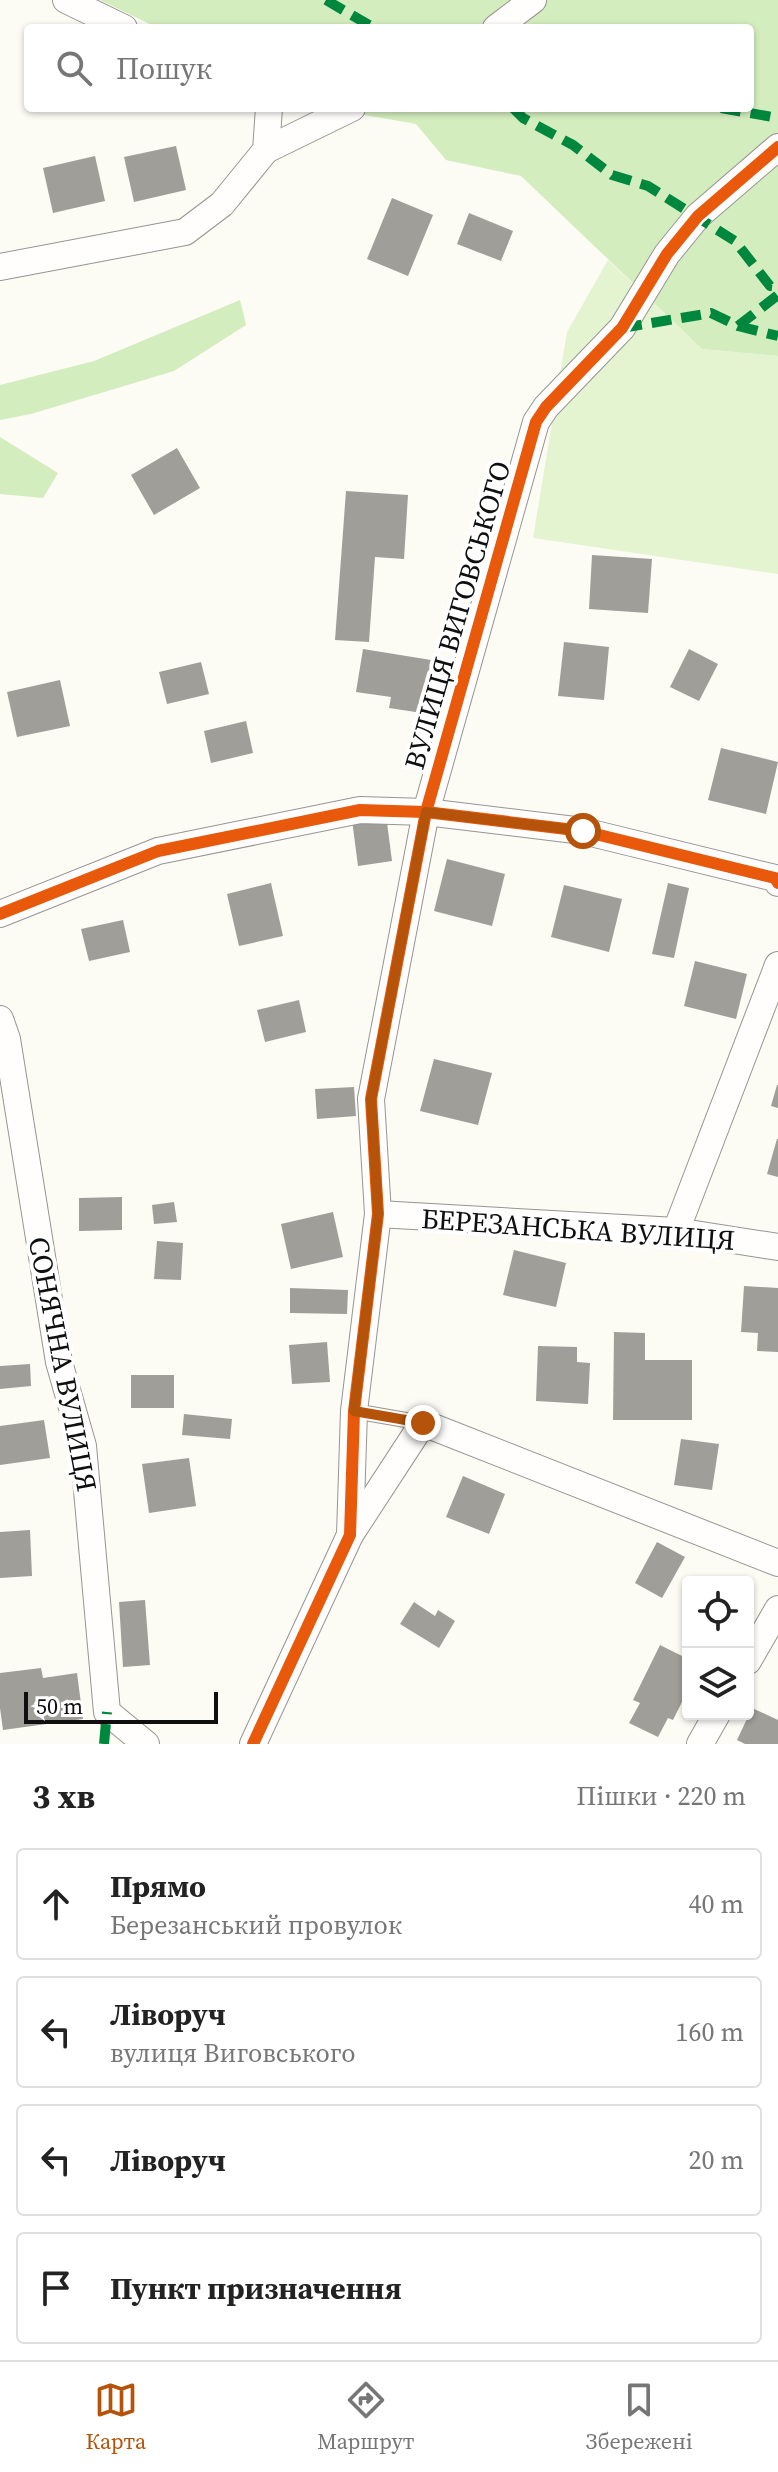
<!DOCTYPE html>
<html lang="uk">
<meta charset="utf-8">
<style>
:root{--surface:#fff;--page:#f2f2f2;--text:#222;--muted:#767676;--line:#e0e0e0;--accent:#b45309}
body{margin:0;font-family:"Source Serif 4",serif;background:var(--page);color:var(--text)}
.controls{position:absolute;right:24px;bottom:24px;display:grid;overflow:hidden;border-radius:8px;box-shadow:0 2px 6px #0004}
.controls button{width:72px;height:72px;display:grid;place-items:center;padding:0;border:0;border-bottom:2px solid var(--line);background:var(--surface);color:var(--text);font:40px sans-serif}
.scale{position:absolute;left:24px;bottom:20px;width:194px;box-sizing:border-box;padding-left:8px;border:4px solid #0f0f0f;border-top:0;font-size:22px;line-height:28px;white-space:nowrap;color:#0f0f0f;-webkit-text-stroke:6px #fff;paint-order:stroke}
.stop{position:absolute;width:24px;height:24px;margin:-18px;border:6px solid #b45309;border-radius:50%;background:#fff}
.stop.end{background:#b45309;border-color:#fff;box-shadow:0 2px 8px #0008}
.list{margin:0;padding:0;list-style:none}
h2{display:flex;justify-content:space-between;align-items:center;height:104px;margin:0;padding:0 32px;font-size:34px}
h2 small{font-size:26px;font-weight:400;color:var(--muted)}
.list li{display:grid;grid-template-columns:52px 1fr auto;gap:24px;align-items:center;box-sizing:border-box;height:112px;margin:0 16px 16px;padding:0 16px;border:2px solid var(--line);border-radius:8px}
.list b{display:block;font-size:30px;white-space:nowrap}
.list p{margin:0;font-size:26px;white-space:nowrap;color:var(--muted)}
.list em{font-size:26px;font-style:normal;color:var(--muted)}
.icon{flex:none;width:44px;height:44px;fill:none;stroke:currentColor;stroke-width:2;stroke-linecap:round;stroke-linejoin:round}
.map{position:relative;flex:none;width:778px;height:1744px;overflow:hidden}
.search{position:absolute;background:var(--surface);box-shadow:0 2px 6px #0004;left:24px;right:24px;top:24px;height:88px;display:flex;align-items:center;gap:20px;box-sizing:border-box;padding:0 28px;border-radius:8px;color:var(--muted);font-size:30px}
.sheet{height:616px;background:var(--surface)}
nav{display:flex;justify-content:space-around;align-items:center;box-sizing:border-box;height:112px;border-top:2px solid var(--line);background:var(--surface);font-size:22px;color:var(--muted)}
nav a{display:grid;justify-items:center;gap:4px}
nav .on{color:var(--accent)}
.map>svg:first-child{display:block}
.green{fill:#e4f4d1}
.forest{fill:#d4edbf}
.building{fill:#a09e99}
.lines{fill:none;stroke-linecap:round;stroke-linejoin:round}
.lane-casing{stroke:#969592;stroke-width:16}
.street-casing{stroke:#969592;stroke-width:28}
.lane{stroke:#fffefd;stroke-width:14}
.street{stroke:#fffefd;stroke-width:26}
.quiet{stroke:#00873e;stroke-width:10;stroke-dasharray:20 10;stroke-linecap:butt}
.cycleway-casing{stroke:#fff;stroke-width:17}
.cycleway{stroke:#e8590c;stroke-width:12}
.route{stroke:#b45309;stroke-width:10}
.labels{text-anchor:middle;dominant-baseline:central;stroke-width:8;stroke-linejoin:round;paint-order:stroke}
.street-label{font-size:28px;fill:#0f0f0f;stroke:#fff}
</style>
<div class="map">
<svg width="778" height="1744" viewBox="0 0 778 1744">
<rect width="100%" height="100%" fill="#fcfbf4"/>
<path class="green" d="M608,260L702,349L778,356V574L533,538L567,332Z"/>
<g class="forest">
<path d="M100,0H778V356L702,349L521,176L446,160L416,124L325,108H750V28H158Z"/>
<path d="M240,300L246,325L174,371L31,414L0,420V385L94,361Z"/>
<path d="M0,437L58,473L43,498L0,494Z"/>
</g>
<g class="building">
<path d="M176,146L186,190L134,202L124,157Z"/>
<path d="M95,156L105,201L53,213L43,168Z"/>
<path d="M392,198L433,215L408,276L367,259Z"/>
<path d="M469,213L513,231L501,261L457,244Z"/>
<path d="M177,448L200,488L154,515L131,475Z"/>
<path d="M346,491L408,495L404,559L375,557L369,642L335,640Z"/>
<path d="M592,555L652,559L648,613L589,609Z"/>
<path d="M564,642L609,647L604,700L558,696Z"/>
<path d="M363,649L431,660L422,713L389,708L391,697L356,692Z"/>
<path d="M689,649L718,664L699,701L670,687Z"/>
<path d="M201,662L209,694L167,704L159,672Z"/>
<path d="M60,680L70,726L17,737L7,692Z"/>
<path d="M246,721L253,753L211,763L204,731Z"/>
<path d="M721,748L778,762L766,814L708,800Z"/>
<path d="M386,815L392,861L358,866L352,820Z"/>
<path d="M447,859L505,874L492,926L434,911Z"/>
<path d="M271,883L283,936L239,946L227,894Z"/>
<path d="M668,883L689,888L674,958L652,954Z"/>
<path d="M564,885L622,899L609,952L551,937Z"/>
<path d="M123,920L130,952L89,961L81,929Z"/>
<path d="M695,961L747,974L736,1019L684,1006Z"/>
<path d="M299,1000L306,1032L265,1042L257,1010Z"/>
<path d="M434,1059L492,1073L478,1125L420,1111Z"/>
<path d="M777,1085H778V1108L771,1106Z"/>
<path d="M354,1087L356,1116L317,1119L315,1089Z"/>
<path d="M777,1139H778V1177L767,1174Z"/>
<path d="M122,1197V1230L79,1231V1198Z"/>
<path d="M174,1202L177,1222L154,1224L152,1205Z"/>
<path d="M333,1212L343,1257L291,1269L281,1224Z"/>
<path d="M157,1241L183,1243L181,1280L154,1279Z"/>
<path d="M514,1250L566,1263L556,1307L503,1295Z"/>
<path d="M744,1286L778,1288V1352L757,1351L758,1333L741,1332Z"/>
<path d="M290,1288L348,1290L347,1314L290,1313Z"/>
<path d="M614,1332L645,1333V1360H692V1420H613Z"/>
<path d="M327,1342L330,1382L292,1384L289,1345Z"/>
<path d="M538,1346L577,1347V1362L590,1363L588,1404L536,1401Z"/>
<path d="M30,1364L31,1386L0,1389V1366Z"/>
<rect x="131" y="1375" width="43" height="33"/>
<path d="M184,1414L232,1419L230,1439L182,1435Z"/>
<path d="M44,1420L50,1458L0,1465V1426Z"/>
<path d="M681,1439L719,1444L712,1490L674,1485Z"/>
<path d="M189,1458L196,1506L149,1513L142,1464Z"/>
<path d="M463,1476L505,1494L489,1534L446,1517Z"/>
<path d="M30,1530L32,1576L0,1578V1532Z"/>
<path d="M657,1542L685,1557L662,1598L635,1583Z"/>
<path d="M145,1600L150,1665L123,1667L119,1602Z"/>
<path d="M414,1602L435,1616L438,1610L455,1621L439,1648L400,1624Z"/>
<path d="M660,1645L688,1659V1690L673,1720L668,1718L658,1737L629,1723L640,1703L633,1700Z"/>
<path d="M41,1668L43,1678L77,1673L83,1719L3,1730L0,1708V1673Z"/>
<path d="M752,1708L778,1720V1744H745L737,1740Z"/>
</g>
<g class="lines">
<defs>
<path id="lane" d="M354,1411L423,1423"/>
<g id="street">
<path d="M66,0L124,28"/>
<path d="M496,28L533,0"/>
<path d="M266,150L352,108"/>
<path d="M0,267L185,232L222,204L266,150L269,108"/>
<path d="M0,914L158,851L360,810L426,812L583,831L775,878L778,883"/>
<path d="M0,1019L7,1039L59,1362L83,1446L107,1712L146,1744"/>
<path d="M378,1214L676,1231L778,1247"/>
<path d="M676,1231L778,965"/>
<path d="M350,1535L423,1423L778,1563"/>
<path d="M748,1661L778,1609"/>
<path d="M253,1744L350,1535L354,1411L378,1214L371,1099L426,812L536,422L546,407L622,328L667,254L698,216L778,147"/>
<path d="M700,1744L717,1714"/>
</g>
</defs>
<use href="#lane" class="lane-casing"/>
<use href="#street" class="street-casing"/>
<use href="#lane" class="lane"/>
<use href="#street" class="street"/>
<g class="quiet">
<path d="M326,0L374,28"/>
<path d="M513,108L523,118L573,145L612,175L648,186L735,241L770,286L778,287"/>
<path d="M721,108L778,118"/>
<path d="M738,326L778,336"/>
<path d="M622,328L711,313L738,326L778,295"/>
<path d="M104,1744L107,1712"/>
</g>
<defs>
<g id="cycleway">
<path d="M0,914L158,851L360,810L426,812L583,831L775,878L778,883"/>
<path d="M253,1744L350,1535L354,1411L378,1214L371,1099L426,812L536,422L546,407L622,328L667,254L698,216L778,147"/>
</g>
</defs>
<use href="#cycleway" class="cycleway-casing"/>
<use href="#cycleway" class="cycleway"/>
</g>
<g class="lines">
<path class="route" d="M423,1423L354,1411L378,1214L371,1099L426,812L583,831"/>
</g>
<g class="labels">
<g class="street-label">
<text transform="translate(457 615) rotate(-74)">ВУЛИЦЯ ВИГОВСЬКОГО</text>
<text transform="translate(578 1229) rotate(4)">БЕРЕЗАНСЬКА ВУЛИЦЯ</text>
<text transform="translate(63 1364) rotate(79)">СОНЯЧНА ВУЛИЦЯ</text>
</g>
</g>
</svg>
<div class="controls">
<button><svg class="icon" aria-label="locate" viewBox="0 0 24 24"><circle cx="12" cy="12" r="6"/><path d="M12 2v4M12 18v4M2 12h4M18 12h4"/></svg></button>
<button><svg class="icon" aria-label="layers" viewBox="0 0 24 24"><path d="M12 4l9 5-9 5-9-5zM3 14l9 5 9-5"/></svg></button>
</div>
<div class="scale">50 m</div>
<div class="stop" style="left:583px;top:831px"></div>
<div class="stop end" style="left:423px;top:1423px"></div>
<div class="search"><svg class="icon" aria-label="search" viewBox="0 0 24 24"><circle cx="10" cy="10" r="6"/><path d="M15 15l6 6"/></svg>Пошук</div>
</div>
<section class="sheet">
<h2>3 хв<small>Пішки · 220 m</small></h2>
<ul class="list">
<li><svg class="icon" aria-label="ahead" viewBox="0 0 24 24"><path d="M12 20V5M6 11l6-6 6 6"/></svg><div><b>Прямо</b><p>Березанський провулок</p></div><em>40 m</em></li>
<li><svg class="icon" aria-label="left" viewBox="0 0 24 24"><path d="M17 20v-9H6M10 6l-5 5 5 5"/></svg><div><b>Ліворуч</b><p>вулиця Виговського</p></div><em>160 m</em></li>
<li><svg class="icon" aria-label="left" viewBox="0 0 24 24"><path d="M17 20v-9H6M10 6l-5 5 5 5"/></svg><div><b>Ліворуч</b></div><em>20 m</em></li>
<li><svg class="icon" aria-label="arrive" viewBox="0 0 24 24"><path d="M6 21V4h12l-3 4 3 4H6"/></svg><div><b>Пункт призначення</b></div></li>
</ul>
</section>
<nav>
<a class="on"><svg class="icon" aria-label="map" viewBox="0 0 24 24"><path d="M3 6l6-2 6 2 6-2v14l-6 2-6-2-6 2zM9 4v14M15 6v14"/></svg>Карта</a>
<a><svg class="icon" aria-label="directions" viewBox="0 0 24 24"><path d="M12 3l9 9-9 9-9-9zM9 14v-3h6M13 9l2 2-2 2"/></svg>Маршрут</a>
<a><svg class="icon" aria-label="saved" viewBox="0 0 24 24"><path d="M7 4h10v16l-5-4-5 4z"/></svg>Збережені</a>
</nav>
